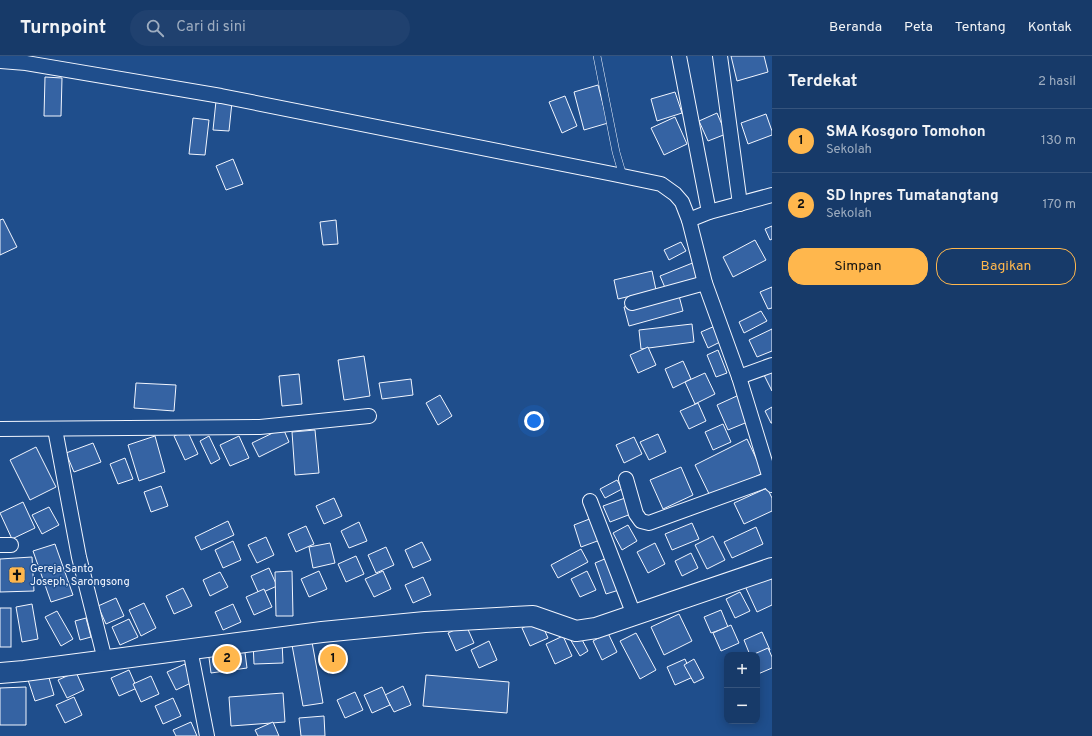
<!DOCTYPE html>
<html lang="id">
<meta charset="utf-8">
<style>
:root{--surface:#173a69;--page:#20416f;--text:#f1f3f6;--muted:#9eadc0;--line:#36547d;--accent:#ffb74d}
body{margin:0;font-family:Overpass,sans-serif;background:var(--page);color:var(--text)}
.controls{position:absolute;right:12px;bottom:12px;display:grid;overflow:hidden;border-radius:8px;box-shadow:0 2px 10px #0003}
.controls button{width:36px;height:36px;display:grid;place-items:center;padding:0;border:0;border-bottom:1px solid var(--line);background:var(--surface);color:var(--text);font:20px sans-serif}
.you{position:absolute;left:534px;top:365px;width:14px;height:14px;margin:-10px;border:3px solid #fff;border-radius:50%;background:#1a73e8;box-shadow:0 0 0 6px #1a73e833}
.badge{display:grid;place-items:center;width:26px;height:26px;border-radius:50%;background:var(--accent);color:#111;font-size:13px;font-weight:700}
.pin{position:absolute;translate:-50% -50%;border:2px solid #fff;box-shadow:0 1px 4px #0006}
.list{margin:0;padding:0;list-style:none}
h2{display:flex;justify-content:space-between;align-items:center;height:52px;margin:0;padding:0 16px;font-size:17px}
h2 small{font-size:13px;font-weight:400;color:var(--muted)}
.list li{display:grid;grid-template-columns:26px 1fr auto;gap:12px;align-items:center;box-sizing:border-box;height:64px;padding:0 16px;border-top:1px solid var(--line)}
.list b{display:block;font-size:15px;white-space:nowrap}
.list p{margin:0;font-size:13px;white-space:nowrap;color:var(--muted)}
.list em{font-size:13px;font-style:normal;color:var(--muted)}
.actions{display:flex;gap:8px;padding:12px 16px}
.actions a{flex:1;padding:9px 0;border:1px solid var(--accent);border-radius:16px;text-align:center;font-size:14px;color:var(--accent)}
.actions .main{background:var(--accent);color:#111}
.icon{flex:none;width:22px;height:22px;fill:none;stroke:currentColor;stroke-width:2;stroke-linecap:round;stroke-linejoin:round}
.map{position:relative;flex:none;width:772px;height:680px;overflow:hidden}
header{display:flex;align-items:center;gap:24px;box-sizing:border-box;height:56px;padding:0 20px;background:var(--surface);border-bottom:1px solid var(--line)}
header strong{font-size:19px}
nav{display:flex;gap:22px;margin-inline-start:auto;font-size:14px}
.search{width:280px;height:36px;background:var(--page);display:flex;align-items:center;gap:10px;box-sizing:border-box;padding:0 14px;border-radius:22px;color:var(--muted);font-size:15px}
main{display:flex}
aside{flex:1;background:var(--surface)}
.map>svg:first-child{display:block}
.building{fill:#3563a3;stroke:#f2f6ff}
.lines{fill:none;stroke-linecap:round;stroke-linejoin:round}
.lane-casing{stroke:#f2f6ff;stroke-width:8}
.street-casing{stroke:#f2f6ff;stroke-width:16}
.secondary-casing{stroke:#f2f6ff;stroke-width:22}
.lane{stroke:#1f4e8c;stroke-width:7}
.street{stroke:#1f4e8c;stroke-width:14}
.secondary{stroke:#1f4e8c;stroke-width:20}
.labels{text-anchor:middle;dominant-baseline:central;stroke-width:3;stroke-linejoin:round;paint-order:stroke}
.poi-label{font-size:11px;fill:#f2f6ff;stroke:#1f4e8c;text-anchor:start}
</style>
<header>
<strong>Turnpoint</strong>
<div class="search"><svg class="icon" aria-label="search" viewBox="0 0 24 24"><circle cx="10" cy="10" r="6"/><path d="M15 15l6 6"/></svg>Cari di sini</div>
<nav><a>Beranda</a><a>Peta</a><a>Tentang</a><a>Kontak</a></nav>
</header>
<main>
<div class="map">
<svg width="772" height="680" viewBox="0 0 772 680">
<rect width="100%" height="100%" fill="#1f4e8c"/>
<g class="building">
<path d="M731,0H764L768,16L737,25Z"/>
<path d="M45,21L62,22L61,60H44Z"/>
<path d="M598,29L608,67L584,74L574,36Z"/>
<path d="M675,36L682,57L657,65L651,43Z"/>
<path d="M565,40L577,70L562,77L549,46Z"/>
<path d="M216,45L232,46L229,75L213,74Z"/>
<path d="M717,57L726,78L708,85L699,65Z"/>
<path d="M766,58L772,75V79L748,88L741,67Z"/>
<path d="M675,61L687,88L664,99L651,72Z"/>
<path d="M193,62L209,64L205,99L189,98Z"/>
<path d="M233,103L243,128L226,134L216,110Z"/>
<path d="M3,163L17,191L0,199V164Z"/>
<path d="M336,164L338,188L323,189L320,166Z"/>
<path d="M772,170V183L770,184L765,173Z"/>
<path d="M755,184L766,204L733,221L723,201Z"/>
<path d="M681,186L686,195L669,204L664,194Z"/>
<path d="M695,206L700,221L666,234L660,220Z"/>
<path d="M652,215L656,234L618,243L614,224Z"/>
<path d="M772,231V252L768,253L760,236Z"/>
<path d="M678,236L683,255L629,270L624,251Z"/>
<path d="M761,255L767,265L744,277L739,266Z"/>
<path d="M692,268L694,286L641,293L639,274Z"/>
<path d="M715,270L722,285L708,292L701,276Z"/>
<path d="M772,273V295L757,301L749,284Z"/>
<path d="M648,291L656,309L638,317L630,299Z"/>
<path d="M718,294L727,317L716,321L707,299Z"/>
<path d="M364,300L370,340L344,344L338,304Z"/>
<path d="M683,305L691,323L673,332L665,313Z"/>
<path d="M772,312V335L763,317Z"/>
<path d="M705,317L715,338L695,348L685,326Z"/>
<path d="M299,318L302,348L282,350L279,320Z"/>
<path d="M411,323L413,339L382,343L379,327Z"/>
<path d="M136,327L176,329L174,355L134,352Z"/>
<path d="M440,339L452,360L438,369L426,347Z"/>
<path d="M739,339L750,365L728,374L717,349Z"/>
<path d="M698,347L706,365L689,373L680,355Z"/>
<path d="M772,351V367H771L765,355Z"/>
<path d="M723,368L731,386L713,394L705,376Z"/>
<path d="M283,372L289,386L259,401L252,387Z"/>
<path d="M187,374L198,398L185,404L174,380Z"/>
<path d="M315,374L319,417L295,419L292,376Z"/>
<path d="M658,378L666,396L649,404L640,386Z"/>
<path d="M155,380L165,416L139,425L128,389Z"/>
<path d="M209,380L220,403L211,408L200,385Z"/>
<path d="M239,380L249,402L230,410L220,389Z"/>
<path d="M634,381L642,398L624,407L616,389Z"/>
<path d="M747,383L763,417L711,442L695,409Z"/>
<path d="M93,387L101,406L74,416L66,397Z"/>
<path d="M36,391L56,431L30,444L10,404Z"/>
<path d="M125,402L133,423L118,428L110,408Z"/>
<path d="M681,411L693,439L663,453L650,424Z"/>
<path d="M617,424L622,433L605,442L600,433Z"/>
<path d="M161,430L168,450L151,456L144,436Z"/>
<path d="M767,432L772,442V455L744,468L734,447Z"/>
<path d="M334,442L342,460L324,468L316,450Z"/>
<path d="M625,442L631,458L610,466L603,450Z"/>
<path d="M23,446L35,472L12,483L0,457Z"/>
<path d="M49,451L59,469L42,478L32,459Z"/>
<path d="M592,462L600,484L581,491L574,469Z"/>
<path d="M228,465L234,479L201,494L195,481Z"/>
<path d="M359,466L367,485L349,492L341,475Z"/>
<path d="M692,467L699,483L672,494L665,478Z"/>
<path d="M628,469L637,485L622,494L613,477Z"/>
<path d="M306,470L314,488L296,496L288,478Z"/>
<path d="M756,471L763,488L732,502L724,486Z"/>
<path d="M713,480L725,504L707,513L695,489Z"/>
<path d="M266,481L274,499L257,507L248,489Z"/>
<path d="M233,485L241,504L223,512L215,494Z"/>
<path d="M422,486L431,504L413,512L405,494Z"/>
<path d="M330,487L335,507L313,512L309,491Z"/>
<path d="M655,487L665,508L648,517L637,496Z"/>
<path d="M55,488L73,539L51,546L33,495Z"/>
<path d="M386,491L394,509L376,517L368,499Z"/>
<path d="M581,493L588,506L558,522L551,509Z"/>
<path d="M691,497L698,512L682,520L675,505Z"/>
<path d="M356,500L364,518L346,526L338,508Z"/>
<path d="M32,501L34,535L0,536V503Z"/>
<path d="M607,502L619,534L606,538L595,507Z"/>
<path d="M269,512L277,530L259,538L251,520Z"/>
<path d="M292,515L293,560H276L275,516Z"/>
<path d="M319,515L327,533L309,541L301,523Z"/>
<path d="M383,515L391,533L374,541L365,523Z"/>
<path d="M587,515L596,534L580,541L571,523Z"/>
<path d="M220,516L228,531L210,540L203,524Z"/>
<path d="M772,518V549L757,556L745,530Z"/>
<path d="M423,521L431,539L413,547L405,529Z"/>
<path d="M183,532L192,550L174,558L166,540Z"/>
<path d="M264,533L272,551L254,559L246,541Z"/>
<path d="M740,536L750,555L735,562L726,543Z"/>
<path d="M116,542L124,560L106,568L98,550Z"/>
<path d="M144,547L156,572L141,580L129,554Z"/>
<path d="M32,548L38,583L22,586L16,551Z"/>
<path d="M233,548L241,566L223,574L215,556Z"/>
<rect x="0" y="552" width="11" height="39"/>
<path d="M721,554L728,571L711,577L704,561Z"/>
<path d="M57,555L73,583L61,590L45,561Z"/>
<path d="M679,558L692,585L664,599L651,571Z"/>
<path d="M86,562L91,581L80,584L75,565Z"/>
<path d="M129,563L138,581L120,589L112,571Z"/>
<path d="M540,564L548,582L530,590L522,572Z"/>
<path d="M466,569L474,587L456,595L448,577Z"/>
<path d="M731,569L739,587L721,595L713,577Z"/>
<path d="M762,576L770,594L757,600L750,599L744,584Z"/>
<path d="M608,577L617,596L602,604L593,585Z"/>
<path d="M636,577L656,614L640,623L620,585Z"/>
<path d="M579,578L588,595L580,600L570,583Z"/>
<path d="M563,580L572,600L555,608L546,588Z"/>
<path d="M282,585L283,607L254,608L253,586Z"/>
<path d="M489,585L497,604L479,612L471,594Z"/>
<path d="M312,586L323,647L303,650L292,589Z"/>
<path d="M244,589L247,612L211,617L208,594Z"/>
<path d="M337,589L345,611L328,617L320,595Z"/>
<path d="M768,592L772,601V612L758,618L757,599H752Z"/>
<path d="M685,603L693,621L675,629L667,611Z"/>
<path d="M694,603L704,622L694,627L684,609Z"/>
<path d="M185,608L193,626L176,634L167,616Z"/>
<path d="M129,614L137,632L119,640L111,622Z"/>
<path d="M47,615L54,639L35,645L27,621Z"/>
<path d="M76,616L84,634L67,642L58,624Z"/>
<path d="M426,619L509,626L507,657L423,650Z"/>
<path d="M151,620L159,638L141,646L133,628Z"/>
<path d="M403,630L411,649L394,656L385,639Z"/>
<path d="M26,631V669H0V632Z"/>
<path d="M382,631L390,649L372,657L364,639Z"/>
<path d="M355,636L363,654L345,662L337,644Z"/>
<path d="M283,637L285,666L231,670L229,641Z"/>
<path d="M74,641L82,659L65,667L56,649Z"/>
<path d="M173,642L181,660L163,668L155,650Z"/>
<path d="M324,660L325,680H301L299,662Z"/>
<path d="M191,666L197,680H176L173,674Z"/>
<path d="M273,666L279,680H258L255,674Z"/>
</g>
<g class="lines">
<defs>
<path id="lane" d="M597,0L616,96L623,120"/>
<g id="street">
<path d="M679,0L709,156"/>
<path d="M720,0L740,148"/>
<path d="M0,5L26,7L221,40L613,118L661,128L675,138L682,146L689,164L705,227L739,321L772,429"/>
<path d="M689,164L709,156L772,139"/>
<path d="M632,247L705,227"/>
<path d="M739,321L772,309"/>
<path d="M0,373L260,371L369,360"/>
<path d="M55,373L79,501L105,604"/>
<path d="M626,423L636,458L641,465L649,467L770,423"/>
<path d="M590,445L634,559"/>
<path d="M0,489H11"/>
<path d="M190,593L207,680"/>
</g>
<path id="secondary" d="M0,617L24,615L322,576L425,566L533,560L576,575L596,572L772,512"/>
</defs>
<use href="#lane" class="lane-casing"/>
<use href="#street" class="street-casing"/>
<use href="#secondary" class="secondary-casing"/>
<use href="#lane" class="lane"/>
<use href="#street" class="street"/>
<use href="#secondary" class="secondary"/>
</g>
<defs>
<symbol id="church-square" viewBox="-11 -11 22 22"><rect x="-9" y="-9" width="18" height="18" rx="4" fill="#ffb74d" stroke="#1f4e8c"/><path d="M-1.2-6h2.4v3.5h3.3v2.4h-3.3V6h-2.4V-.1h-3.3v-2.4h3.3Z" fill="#111"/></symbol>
</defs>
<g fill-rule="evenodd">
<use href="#church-square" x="7" y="509" width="20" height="20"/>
</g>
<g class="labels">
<g class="poi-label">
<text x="30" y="513">Gereja Santo<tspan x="30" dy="13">Joseph, Sarongsong</tspan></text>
</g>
</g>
</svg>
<div class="controls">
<button>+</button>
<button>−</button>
</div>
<div class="you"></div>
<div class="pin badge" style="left:333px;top:603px">1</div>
<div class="pin badge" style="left:227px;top:603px">2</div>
</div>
<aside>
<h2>Terdekat<small>2 hasil</small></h2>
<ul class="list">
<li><span class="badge">1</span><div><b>SMA Kosgoro Tomohon</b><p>Sekolah</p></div><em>130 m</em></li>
<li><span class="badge">2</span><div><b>SD Inpres Tumatangtang</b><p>Sekolah</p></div><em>170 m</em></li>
</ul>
<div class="actions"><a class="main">Simpan</a><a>Bagikan</a></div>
</aside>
</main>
